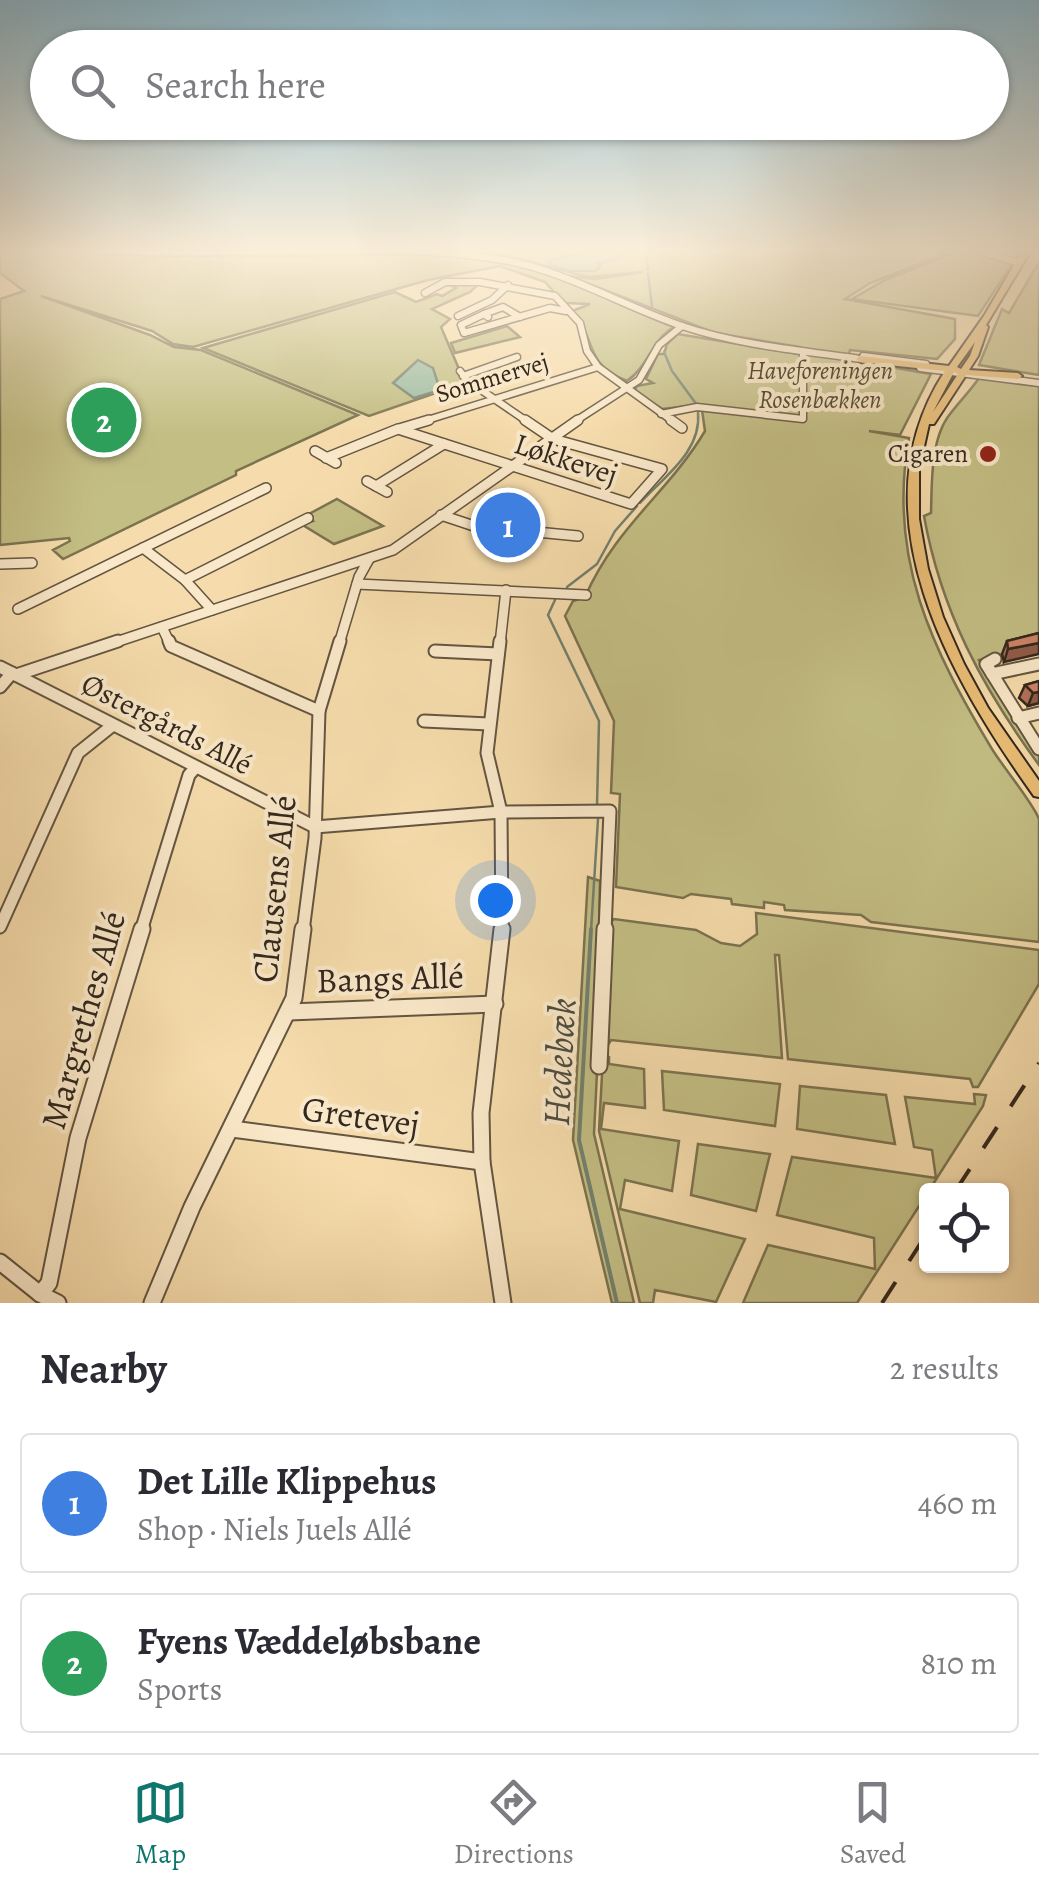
<!DOCTYPE html>
<meta charset="utf-8">
<style>
:root{--surface:#fff;--page:#f7f7f7;--text:#2b2b33;--muted:#7c7c81;--line:#e1e1e2;--accent:#0f766e}
body{margin:0;font-family:Alegreya,serif;background:var(--page);color:var(--text)}
.controls{position:absolute;right:30px;bottom:30px;display:grid;overflow:hidden;border-radius:10px;box-shadow:0 2px 8px #0004}
.controls button{width:90px;height:90px;display:grid;place-items:center;padding:0;border:0;border-bottom:2px solid var(--line);background:var(--surface);color:var(--text);font:50px sans-serif}
.you{position:absolute;left:495px;top:900px;width:35px;height:35px;margin:-25px;border:8px solid #fff;border-radius:50%;background:#1a73e8;box-shadow:0 0 0 15px #1a73e833}
.badge{display:grid;place-items:center;width:65px;height:65px;border-radius:50%;background:var(--accent);color:#fff;font-size:32px;font-weight:700}
.pin{position:absolute;translate:-50% -50%;border:5px solid #fff;box-shadow:0 2px 10px #0006}
.list{margin:0;padding:0;list-style:none}
h2{display:flex;justify-content:space-between;align-items:center;height:130px;margin:0;padding:0 40px;font-size:42px}
h2 small{font-size:32px;font-weight:400;color:var(--muted)}
.list li{display:grid;grid-template-columns:65px 1fr auto;gap:30px;align-items:center;box-sizing:border-box;height:140px;margin:0 20px 20px;padding:0 20px;border:2px solid var(--line);border-radius:10px}
.list b{display:block;font-size:38px;white-space:nowrap}
.list p{margin:0;font-size:32px;white-space:nowrap;color:var(--muted)}
.list em{font-size:32px;font-style:normal;color:var(--muted)}
.icon{flex:none;width:55px;height:55px;fill:none;stroke:currentColor;stroke-width:2;stroke-linecap:round;stroke-linejoin:round}
.map{position:relative;flex:none;width:1039px;height:1303px;overflow:hidden}
.search{position:absolute;background:var(--surface);box-shadow:0 2px 8px #0004;left:30px;right:30px;top:30px;height:110px;display:flex;align-items:center;gap:25px;box-sizing:border-box;padding:0 35px;border-radius:55px;color:var(--muted);font-size:38px}
.sheet{height:450px;background:var(--surface)}
nav{display:flex;justify-content:space-around;align-items:center;box-sizing:border-box;height:140px;border-top:2px solid var(--line);background:var(--surface);font-size:28px;color:var(--muted)}
nav a{display:grid;justify-items:center;gap:5px}
nav .on{color:var(--accent)}
.map>svg:first-child{display:block}
.green{fill:#c3be84;stroke:#7b7350;stroke-width:2.5}
.water{fill:#9ebca4;stroke:#73816e;stroke-width:2.5}
.lines{fill:none;stroke-linecap:round;stroke-linejoin:round}
.stream-far1{stroke:#73816e;stroke-width:2.5}
.stream{stroke:#73816e;stroke-width:4}
.minor-far3-casing{stroke:#645541;stroke-width:9}
.minor-far2-casing{stroke:#645541;stroke-width:12}
.minor-far1-casing{stroke:#645541;stroke-width:15}
.minor-casing{stroke:#645541;stroke-width:19}
.major-casing{stroke:#33281d;stroke-width:4}
.minor-far3{stroke:#f9e8c9;stroke-width:6}
.minor-far2{stroke:#f9e8c9;stroke-width:9}
.minor-far1{stroke:#f9e8c9;stroke-width:11}
.minor{stroke:#f9e8c9;stroke-width:15}
.major{fill:#ebbe76;fill-rule:evenodd}
.rail{stroke:#33281d;stroke-width:4;stroke-dasharray:25 25;stroke-linecap:butt}
.wall{fill:#b27159;stroke:#33281d;stroke-width:2.5}
.shaded-wall{fill:#915c49;stroke:#33281d;stroke-width:2.5}
.building{fill:#cf8368;stroke:#33281d;stroke-width:2.5}
.poi-dot{fill:#8f2418;stroke:#f9e8c9;stroke-width:4}
.labels{text-anchor:middle;dominant-baseline:central;stroke-width:8;stroke-linejoin:round;paint-order:stroke}
.far-park-label{font-size:25px;font-style:italic;fill:#574e37;stroke:#f9e8c9}
.far-street-label{font-size:25px;fill:#33281d;stroke:#f9e8c9}
.far-poi-label{font-size:25px;fill:#33281d;stroke:#f9e8c9;text-anchor:end}
.street-label{font-size:30px;fill:#33281d;stroke:#f9e8c9}
.near-street-label{font-size:35px;fill:#33281d;stroke:#f9e8c9}
.near-water-label{font-size:38px;font-style:italic;fill:#4e4d3f;stroke:#f9e8c9}
</style>
<div class="map">
<svg width="1039" height="1303" viewBox="0 0 1039 1303">
<rect width="100%" height="100%" fill="#f6dcac"/>
<filter id="stains"><feTurbulence type="fractalNoise" baseFrequency=".002" numOctaves="4"/><feColorMatrix values="0 0 0 0 .2 0 0 0 0 .09 0 0 0 0 .02 0 0 0 .5 -.17"/></filter>
<radialGradient id="worn" r=".72"><stop offset=".6" stop-color="#630" stop-opacity="0"/><stop offset="1" stop-color="#630" stop-opacity=".3"/></radialGradient>
<g class="green">
<path d="M0,250L169,256L443,255L504,261L557,276L674,327C651,340 649,366 627,381C581,363 599,337 570,312L590,304L564,303L545,282L500,266L428,280L193,347L173,344L152,331L41,296L150,335L174,347L201,350L358,415L236,471V475L63,559L53,550L70,541L69,538L0,545V299L24,291L0,273Z"/>
<path d="M467,250L579,251L597,264L617,259L620,250H955L870,283L845,299L955,319V339L937,359L850,350L848,360L931,374L900,435L869,431L909,438C887,558 932,649 992,749C1003,767 1033,803 1039,819C1039,837 1039,918 1039,942L871,922L861,915L785,910L784,905L764,902V908L732,904L731,899L691,894L683,898L616,887L620,794L611,793L614,721L565,616L573,601L585,597C616,526 668,493 705,431L702,410L697,405L662,409L634,391L637,386L653,383L646,379L658,354H664L667,344L678,334L799,354L800,347L715,333L569,276L596,279L643,272L588,277L508,256Z"/>
<path d="M961,250L1012,264L978,316L852,299L885,280Z"/>
<path d="M1039,262V375L979,365L1002,309L1009,313Z"/>
<path d="M447,283H480L470,292L432,309L450,319L441,327L465,383L369,416L203,348L395,292L416,302L437,294L442,296L456,288Z"/>
<path d="M507,326L520,337L455,353L451,343Z"/>
<path d="M979,378L1039,386V645L979,660L1039,753V765C982,687 941,611 924,516L931,513C932,484 930,439 950,414C959,402 971,390 979,378Z"/>
<path d="M337,499L383,526L334,544L301,524L313,521L307,515Z"/>
<path d="M588,877L600,881L599,926L604,928L594,1134L634,1303H612L573,1140Z"/>
<path d="M756,913L1039,950V984L978,1087H973L970,1079L788,1059L779,955H775L782,1058L611,1040L608,1045L610,923L614,919L696,930L721,943L740,946L757,934Z"/>
<path d="M603,1056L609,1057V1064L644,1069L645,1108L604,1103L601,1129L679,1141L672,1191L625,1180L620,1209L745,1239L716,1302L655,1290L653,1303H640L599,1131Z"/>
<path d="M662,1071L780,1084L775,1126L664,1110Z"/>
<path d="M800,1086L886,1095L895,1144L797,1129Z"/>
<path d="M974,1094L986,1095L983,1106L857,1303H743L768,1245L875,1269L874,1238L777,1215L792,1157L936,1178L932,1150L914,1147L905,1097L975,1104Z"/>
<path d="M698,1144L770,1154L756,1211L691,1195Z"/>
</g>
<g class="water">
<path d="M576,250H620L618,259L598,263L601,266L596,271H569L549,265L550,261L580,253Z"/>
<path d="M418,360L433,368L440,390L414,398L393,383Z"/>
</g>
<g class="lines">
<g class="stream-far1">
<path d="M645,250L648,270"/>
<path d="M648,273L652,306"/>
<path d="M664,352L672,371L697,405"/>
<path d="M640,503C665,476 702,451 698,412"/>
<path d="M567,587L597,564L615,531L637,506"/>
<path d="M555,600L548,615L599,721L597,805"/>
<path d="M591,931L598,819"/>
</g>
<path class="stream" d="M591,929L579,1140L617,1303"/>
<defs>
<g id="minor-far3">
<path d="M96,250C229,259 365,238 497,259C563,269 620,305 682,326C742,346 806,351 868,360"/>
<path d="M974,250L1020,263"/>
<path d="M425,293L445,282H480L555,296L580,323L587,351L598,367L674,422"/>
<path d="M484,314L461,325L464,333L550,308L566,311"/>
<path d="M458,316L492,300L508,285"/>
<path d="M488,317L484,314L503,307L520,317"/>
<path d="M863,356L926,364"/>
<path d="M920,368L1039,383"/>
<path d="M460,371L468,381L528,422"/>
<path d="M463,376L517,357"/>
<path d="M661,414L697,407L803,419V355"/>
<path d="M421,422L598,367"/>
<path d="M574,422L639,380L659,345L682,326"/>
</g>
<g id="minor-far2">
<path d="M671,420L682,428"/>
<path d="M399,429L429,420"/>
<path d="M315,451L336,463"/>
<path d="M326,458L398,429L631,504L662,469L553,439L525,420"/>
<path d="M367,481L387,492"/>
<path d="M376,486L444,444"/>
<path d="M441,515L474,526L578,536"/>
<path d="M143,548L185,580L212,610"/>
<path d="M0,564L32,563"/>
<path d="M185,580L308,518"/>
<path d="M357,584L586,595"/>
<path d="M18,609L266,488"/>
<path d="M162,627L170,644"/>
<path d="M110,644L393,550L578,420"/>
<path d="M339,644L359,577L369,559"/>
<path d="M500,644L506,590"/>
</g>
<g id="minor-far1">
<path d="M169,641L171,646L319,711"/>
<path d="M500,641L487,753L501,812L502,931"/>
<path d="M435,651L498,654"/>
<path d="M995,659L986,664L1039,749"/>
<path d="M0,667L315,827L501,812L610,811L605,931"/>
<path d="M992,674L1039,664"/>
<path d="M16,675L118,641"/>
<path d="M0,687L12,673"/>
<path d="M1018,718L1039,713"/>
<path d="M424,721L489,724"/>
<path d="M0,927L78,753L113,725"/>
<path d="M141,931L189,775L196,767"/>
<path d="M303,931L315,838L319,711L340,641"/>
</g>
<g id="minor">
<path d="M502,929L481,1113L482,1162L503,1303"/>
<path d="M289,1012L495,1004"/>
<path d="M599,1066L605,929"/>
<path d="M232,1129L482,1162"/>
<path d="M0,1262L40,1294L58,1303"/>
<path d="M40,1294L49,1283L78,1138L142,929"/>
<path d="M152,1303L192,1207L294,998L303,929"/>
</g>
<path id="major" d="M1023,250H1031L986,325L988,327L978,356L969,370L1018,373L1022,376L1018,379L966,375L934,424H929L919,469V519L928,569L943,617L964,664L988,708L1039,781V797L1034,796C950,678 853,512 945,371L860,362L856,359L860,356L949,366L984,316ZM975,342L970,356L961,369L957,367ZM954,372L958,374L933,412Z"/>
</defs>
<use href="#minor-far3" class="minor-far3-casing"/>
<use href="#minor-far2" class="minor-far2-casing"/>
<use href="#minor-far1" class="minor-far1-casing"/>
<use href="#minor" class="minor-casing"/>
<use href="#major" class="major-casing"/>
<use href="#minor-far3" class="minor-far3"/>
<use href="#minor-far2" class="minor-far2"/>
<use href="#minor-far1" class="minor-far1"/>
<use href="#minor" class="minor"/>
<use href="#major" class="major"/>
<g class="rail">
<path d="M956,1190L1039,1063"/>
<path d="M882,1303L926,1235"/>
</g>
</g>
<g class="wall">
<path d="M1039,633L1004,662L1002,654L1007,641Z"/>
<path d="M1039,681V703L1028,706L1019,698L1025,685Z"/>
</g>
<g class="shaded-wall">
<path d="M1039,643V654L1004,662L1008,649Z"/>
<path d="M1039,692V703L1028,706L1033,693Z"/>
</g>
<g class="building">
<path d="M1039,633V643L1008,649L1007,641Z"/>
<path d="M1039,681V692L1033,693L1025,685Z"/>
</g>
<linearGradient id="sky" x2="0" y2="1"><stop stop-color="#8ab7cd"/><stop offset="0.58" stop-color="#fbefda"/><stop offset="1" stop-color="#fbefda" stop-opacity="0"/></linearGradient>
<rect width="1039" height="433" fill="url(#sky)"/>
<circle class="poi-dot" cx="988" cy="454" r="10"/>
<g class="labels">
<g class="far-park-label">
<text x="820" y="371">Haveforeningen<tspan x="820" dy="29">Rosenbækken</tspan></text>
</g>
<g class="far-street-label">
<text transform="translate(492 378) rotate(-17)">Sommervej</text>
</g>
<g class="far-poi-label">
<text x="968" y="454">Cigaren</text>
</g>
<g class="street-label">
<text transform="translate(566 459) rotate(18)">Løkkevej</text>
<text transform="translate(167 724) rotate(27)">Østergårds Allé</text>
</g>
<g class="near-street-label">
<text transform="translate(274 889) rotate(-84)">Clausens Allé</text>
<text transform="translate(390 978) rotate(-2)">Bangs Allé</text>
<text transform="translate(83 1020) rotate(-74)">Margrethes Allé</text>
<text transform="translate(361 1116) rotate(8)">Gretevej</text>
</g>
<g class="near-water-label">
<text transform="translate(559 1062) rotate(-87)">Hedebæk</text>
</g>
</g>
<rect width="100%" height="100%" filter="url(#stains)"/>
<rect width="100%" height="100%" fill="url(#worn)"/>
</svg>
<div class="controls">
<button><svg class="icon" aria-label="locate" viewBox="0 0 24 24"><circle cx="12" cy="12" r="6"/><path d="M12 2v4M12 18v4M2 12h4M18 12h4"/></svg></button>
</div>
<div class="you"></div>
<div class="pin badge" style="left:508px;top:525px;background:#3f7fe0">1</div>
<div class="pin badge" style="left:104px;top:420px;background:#2e9e5b">2</div>
<div class="search"><svg class="icon" aria-label="search" viewBox="0 0 24 24"><circle cx="10" cy="10" r="6"/><path d="M15 15l6 6"/></svg>Search here</div>
</div>
<section class="sheet">
<h2>Nearby<small>2 results</small></h2>
<ul class="list">
<li><span class="badge" style="background:#3f7fe0">1</span><div><b>Det Lille Klippehus</b><p>Shop · Niels Juels Allé</p></div><em>460 m</em></li>
<li><span class="badge" style="background:#2e9e5b">2</span><div><b>Fyens Væddeløbsbane</b><p>Sports</p></div><em>810 m</em></li>
</ul>
</section>
<nav>
<a class="on"><svg class="icon" aria-label="map" viewBox="0 0 24 24"><path d="M3 6l6-2 6 2 6-2v14l-6 2-6-2-6 2zM9 4v14M15 6v14"/></svg>Map</a>
<a><svg class="icon" aria-label="directions" viewBox="0 0 24 24"><path d="M12 3l9 9-9 9-9-9zM9 14v-3h6M13 9l2 2-2 2"/></svg>Directions</a>
<a><svg class="icon" aria-label="saved" viewBox="0 0 24 24"><path d="M7 4h10v16l-5-4-5 4z"/></svg>Saved</a>
</nav>
